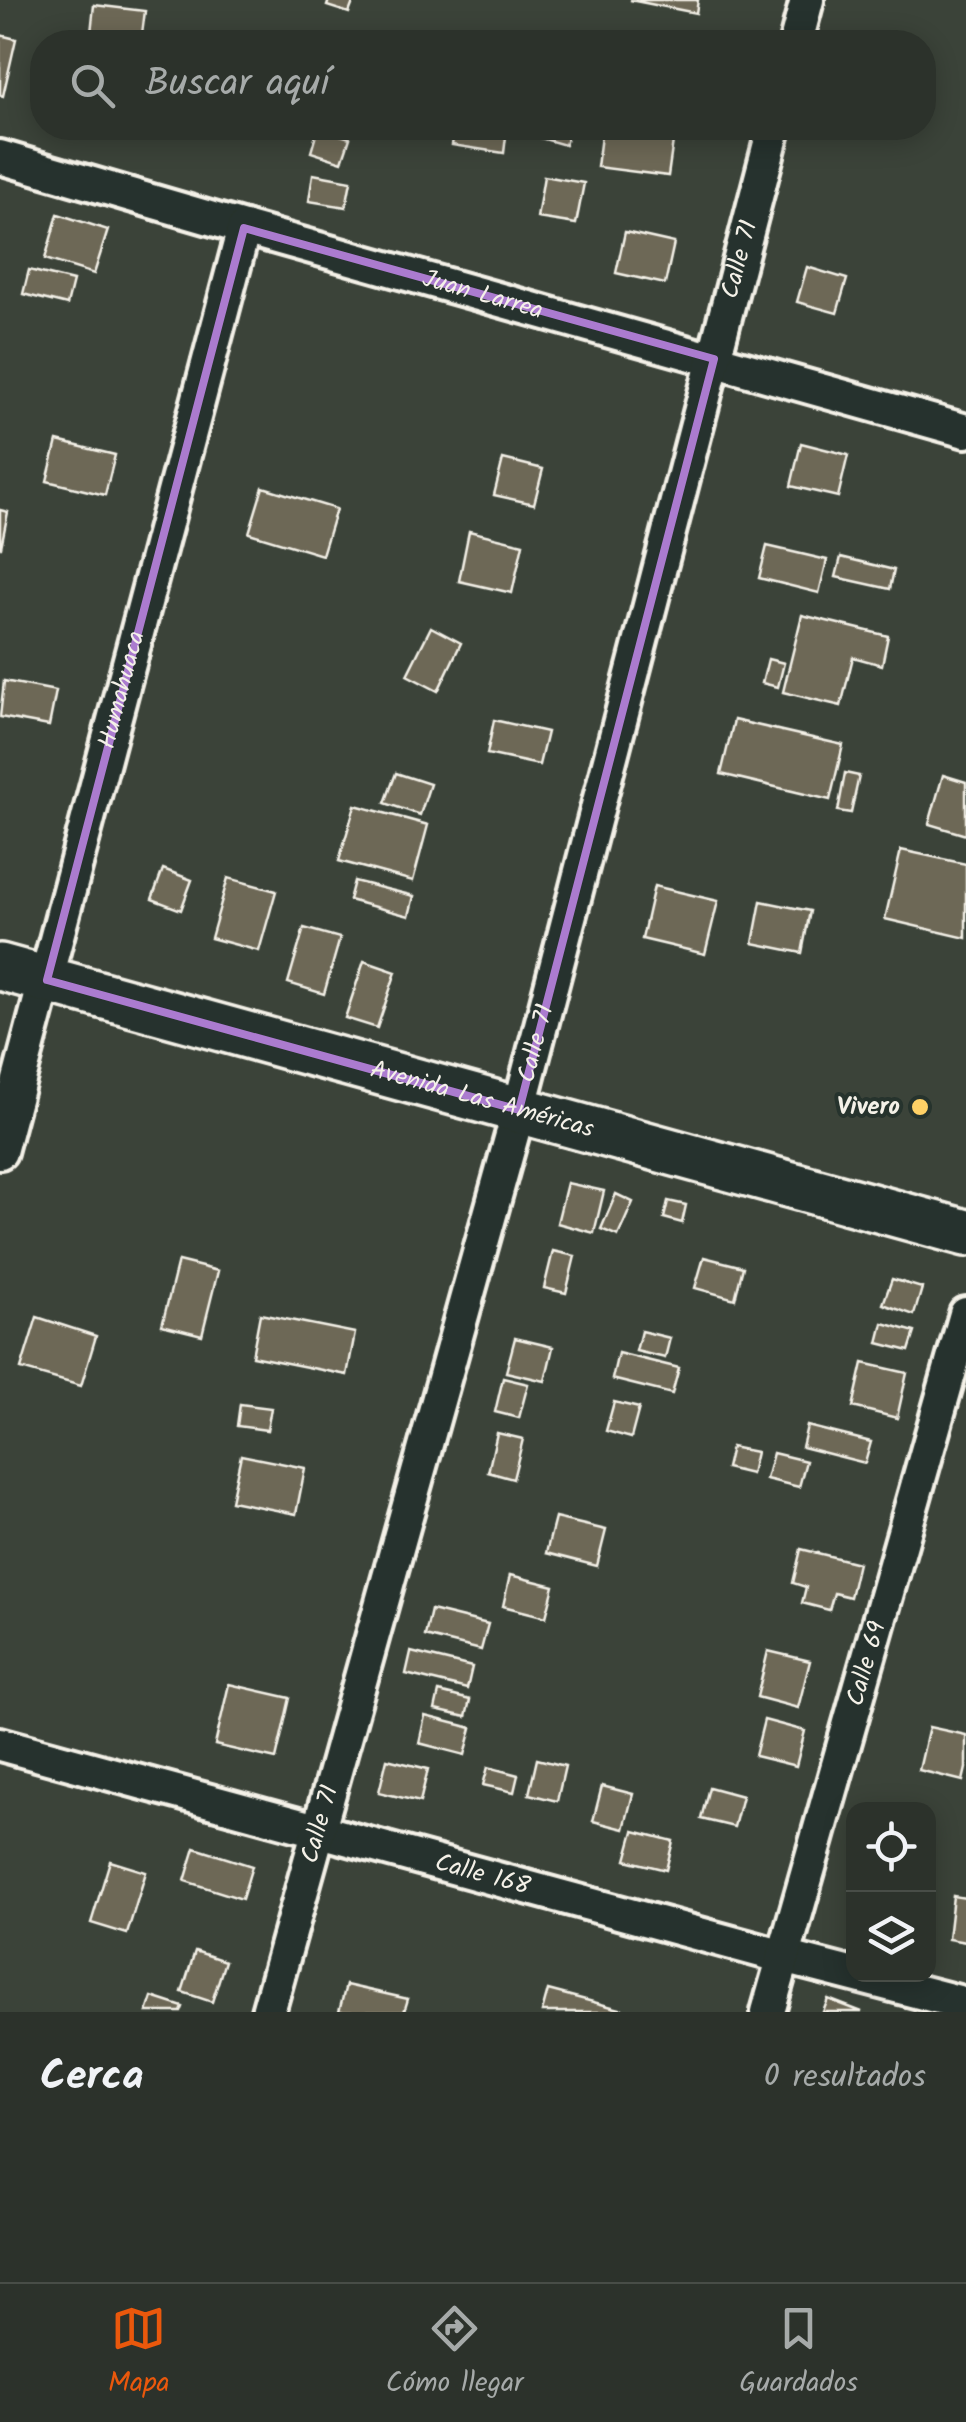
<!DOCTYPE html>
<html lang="es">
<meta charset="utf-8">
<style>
:root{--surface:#2c322b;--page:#383e37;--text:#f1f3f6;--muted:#a6aaa9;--line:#484d47;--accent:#ea580c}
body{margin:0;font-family:Kalam,sans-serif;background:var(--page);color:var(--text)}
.controls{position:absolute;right:30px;bottom:30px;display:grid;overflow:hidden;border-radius:20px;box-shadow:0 5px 25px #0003}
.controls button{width:90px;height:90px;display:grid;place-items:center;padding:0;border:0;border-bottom:2px solid var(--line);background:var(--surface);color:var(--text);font:50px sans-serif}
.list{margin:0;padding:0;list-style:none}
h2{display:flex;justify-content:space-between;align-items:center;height:130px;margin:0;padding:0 40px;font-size:42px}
h2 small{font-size:32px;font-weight:400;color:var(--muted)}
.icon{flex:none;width:55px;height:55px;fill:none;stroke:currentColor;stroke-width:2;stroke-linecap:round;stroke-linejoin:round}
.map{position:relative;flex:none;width:966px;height:2012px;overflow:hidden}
.search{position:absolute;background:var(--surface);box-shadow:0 5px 25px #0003;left:30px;right:30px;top:30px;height:110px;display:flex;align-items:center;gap:25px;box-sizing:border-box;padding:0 35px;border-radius:40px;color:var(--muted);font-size:38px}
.sheet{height:270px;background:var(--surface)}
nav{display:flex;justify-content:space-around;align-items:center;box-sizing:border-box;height:140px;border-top:2px solid var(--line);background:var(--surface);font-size:28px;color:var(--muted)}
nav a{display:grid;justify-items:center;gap:5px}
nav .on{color:var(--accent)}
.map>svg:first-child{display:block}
.building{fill:#6d6756;stroke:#f4f1e8;stroke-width:2.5}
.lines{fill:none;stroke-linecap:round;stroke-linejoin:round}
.minor-casing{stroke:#f4f1e8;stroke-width:40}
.secondary-casing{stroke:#f4f1e8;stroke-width:52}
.minor{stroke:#26332d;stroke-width:32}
.secondary{stroke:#26332d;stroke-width:45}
.marked{fill:none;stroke:#ab7bcf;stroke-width:8;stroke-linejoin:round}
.poi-dot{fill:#ffd166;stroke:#26332d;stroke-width:4}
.labels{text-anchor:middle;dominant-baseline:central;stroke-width:8;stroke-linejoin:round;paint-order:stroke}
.street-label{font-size:25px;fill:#f4f1e8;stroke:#26332d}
.poi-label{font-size:25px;font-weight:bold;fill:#f4f1e8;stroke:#26332d;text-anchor:end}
</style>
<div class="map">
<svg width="966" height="2012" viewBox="0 0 966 2012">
<rect width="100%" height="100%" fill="#3b4339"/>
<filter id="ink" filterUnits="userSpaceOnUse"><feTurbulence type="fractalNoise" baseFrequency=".01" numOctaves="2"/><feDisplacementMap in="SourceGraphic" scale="20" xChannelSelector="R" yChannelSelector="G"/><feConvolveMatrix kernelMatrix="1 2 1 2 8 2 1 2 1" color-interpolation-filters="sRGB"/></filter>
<g filter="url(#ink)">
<g class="building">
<path d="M329,0H354L349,13L327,6Z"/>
<path d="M630,0H698L696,13Z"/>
<path d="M94,5L145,11L141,42H90Z"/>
<path d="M0,35L16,39L3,96L0,95Z"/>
<path d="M318,128L350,138L342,162L311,152Z"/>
<path d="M455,128H507L504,153L452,145Z"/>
<path d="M517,128H570L565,145L516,131Z"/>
<path d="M602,128L674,134L668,176L597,167Z"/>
<path d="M313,174L351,181L346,207L309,201Z"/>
<path d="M544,176L584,183L576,224L537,218Z"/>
<path d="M58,214L108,230L94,274L45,259Z"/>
<path d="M625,232L674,243L665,284L616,273Z"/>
<path d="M807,267L847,279L837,313L797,302Z"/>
<path d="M29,270L73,281L67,305L23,294Z"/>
<path d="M57,441L115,455L105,495L47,481Z"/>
<path d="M801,443L848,455L838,497L791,486Z"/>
<path d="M503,459L543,469L534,504L494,495Z"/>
<path d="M263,487L336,509L322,555L249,533Z"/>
<path d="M0,510L8,512L1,547H0Z"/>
<path d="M469,531L523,544L512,593L459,581Z"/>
<path d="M767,546L827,560L819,593L759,578Z"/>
<path d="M841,557L894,570L890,589L836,577Z"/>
<path d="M802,615L888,636L882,665L853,657L841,706L783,692Z"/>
<path d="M431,627L461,643L438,691L407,675Z"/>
<path d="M768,659L784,663L778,687L762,683Z"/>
<path d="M4,681L56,691L49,726L0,717Z"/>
<path d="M494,720L547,732L539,765L487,754Z"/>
<path d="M734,720L843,745L830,800L721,774Z"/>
<path d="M396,773L430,784L420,815L385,803Z"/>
<path d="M845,773L859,776L851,813L838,811Z"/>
<path d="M943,775L966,782V835L929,824Z"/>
<path d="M355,805L428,825L413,881L339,861Z"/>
<path d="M901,850L966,864V938L885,919Z"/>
<path d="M163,869L192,880L181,910L152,899Z"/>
<path d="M228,878L276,891L259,951L211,938Z"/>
<path d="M354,881L414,896L409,916L349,900Z"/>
<path d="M654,886L718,901L705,954L642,939Z"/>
<path d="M761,901L810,911L802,953L753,943Z"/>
<path d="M304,928L340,938L324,994L288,983Z"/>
<path d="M364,961L396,972L377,1028L345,1018Z"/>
<path d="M567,1183L604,1191L594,1233L557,1223Z"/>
<path d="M616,1194L633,1202L618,1236L601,1229Z"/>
<path d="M668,1201L686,1205L682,1223L664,1218Z"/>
<path d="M553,1251L575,1256L566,1293L544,1288Z"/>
<path d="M704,1257L743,1267L735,1299L695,1288Z"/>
<path d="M178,1261L218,1271L202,1335L162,1325Z"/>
<path d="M892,1279L922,1288L914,1315L883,1304Z"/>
<path d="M260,1314L355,1333L347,1375L252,1356Z"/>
<path d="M37,1317L96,1336L81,1386L21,1369Z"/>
<path d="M883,1323L915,1332L909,1351L878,1343Z"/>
<path d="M641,1331L670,1338L665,1358L636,1351Z"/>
<path d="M515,1338L553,1347L545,1381L506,1372Z"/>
<path d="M618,1353L679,1368L672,1394L612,1379Z"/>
<path d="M863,1363L907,1373L897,1418L853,1407Z"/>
<path d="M503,1378L528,1384L519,1418L495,1412Z"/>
<path d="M614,1402L639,1408L631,1438L606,1431Z"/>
<path d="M240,1404L271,1408L267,1430L237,1426Z"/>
<path d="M807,1426L871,1442L865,1463L802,1447Z"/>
<path d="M497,1433L523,1439L513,1479L488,1472Z"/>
<path d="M731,1447L756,1452L751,1474L726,1468Z"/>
<path d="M773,1453L806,1461L799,1487L766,1479Z"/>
<path d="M241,1455L305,1468L296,1514L231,1501Z"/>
<path d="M555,1518L606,1530L597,1566L546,1553Z"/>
<path d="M801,1549L858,1563L850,1597L834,1593L829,1610L802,1603L806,1587L793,1583Z"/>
<path d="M510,1575L554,1586L546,1617L503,1606Z"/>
<path d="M431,1610L488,1624L481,1650L425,1636Z"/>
<path d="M768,1651L810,1661L798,1708L757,1697Z"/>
<path d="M411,1652L472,1667L467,1689L406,1674Z"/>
<path d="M229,1684L290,1698L276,1759L215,1745Z"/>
<path d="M439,1692L470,1700L466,1717L435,1710Z"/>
<path d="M425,1716L472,1728L465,1755L419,1743Z"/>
<path d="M764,1720L805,1731L796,1766L755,1756Z"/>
<path d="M929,1727L966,1735V1768L963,1781L919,1770Z"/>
<path d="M387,1759L428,1769L420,1802L379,1792Z"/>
<path d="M537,1759L565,1766L557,1801L529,1794Z"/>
<path d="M488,1767L518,1775L514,1792L483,1785Z"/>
<path d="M602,1786L633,1794L624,1829L593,1821Z"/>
<path d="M709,1787L742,1796L734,1827L701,1819Z"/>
<path d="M634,1831L673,1841L666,1870L626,1860Z"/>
<path d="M195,1848L252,1866L242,1899L185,1881Z"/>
<path d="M110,1861L146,1872L127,1934L91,1923Z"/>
<path d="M953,1896L966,1898V1942L948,1939Z"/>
<path d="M195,1951L225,1961L212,2002L182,1992Z"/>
<path d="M346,1985L408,1999L404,2012H339Z"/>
<path d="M548,1990L631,2012H542Z"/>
<path d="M152,1997L183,2007L181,2012H147Z"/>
<path d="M828,1999L862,2012H823Z"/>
</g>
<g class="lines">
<defs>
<g id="minor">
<path d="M796,42L807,0"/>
<path id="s1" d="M0,157L244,228L966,431"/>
<path id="s2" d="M0,1152L244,228"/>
<path id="s3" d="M0,1744L784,1957L966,2004"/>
<path id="s4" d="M268,2012L519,1110L774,128"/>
<path id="s5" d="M768,2012L966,1314"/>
</g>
<g id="secondary">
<path id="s6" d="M0,967L966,1233"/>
</g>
</defs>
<use href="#minor" class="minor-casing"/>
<use href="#secondary" class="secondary-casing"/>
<use href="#minor" class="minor"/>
<use href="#secondary" class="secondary"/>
</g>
</g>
<path class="marked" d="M244,228L714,359L519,1110L47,980Z"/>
<circle class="poi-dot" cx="920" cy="1107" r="10"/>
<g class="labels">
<g class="street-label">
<text stroke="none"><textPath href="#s4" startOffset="1815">Calle 71</textPath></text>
<text stroke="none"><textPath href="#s1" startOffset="502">Juan Larrea</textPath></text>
<text stroke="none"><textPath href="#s2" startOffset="478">Humahuaca</textPath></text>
<text stroke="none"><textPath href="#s4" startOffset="1005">Calle 71</textPath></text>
<text stroke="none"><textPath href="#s6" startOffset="500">Avenida Las Américas</textPath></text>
<text stroke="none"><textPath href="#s5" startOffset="362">Calle 69</textPath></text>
<text stroke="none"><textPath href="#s4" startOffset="195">Calle 71</textPath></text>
<text stroke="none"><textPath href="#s3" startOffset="500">Calle 168</textPath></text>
</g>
<g class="poi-label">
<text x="900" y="1107">Vivero</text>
</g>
</g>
</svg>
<div class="controls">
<button><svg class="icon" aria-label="locate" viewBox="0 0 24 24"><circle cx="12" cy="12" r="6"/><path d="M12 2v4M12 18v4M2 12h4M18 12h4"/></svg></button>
<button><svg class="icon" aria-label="layers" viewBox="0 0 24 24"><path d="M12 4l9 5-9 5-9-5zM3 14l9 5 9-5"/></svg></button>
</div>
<div class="search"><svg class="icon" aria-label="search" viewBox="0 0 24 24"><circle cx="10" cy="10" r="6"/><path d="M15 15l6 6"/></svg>Buscar aquí</div>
</div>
<section class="sheet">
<h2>Cerca<small>0 resultados</small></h2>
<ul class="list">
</ul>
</section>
<nav>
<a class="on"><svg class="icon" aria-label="map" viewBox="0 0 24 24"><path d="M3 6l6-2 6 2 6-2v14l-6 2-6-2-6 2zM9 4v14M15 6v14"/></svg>Mapa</a>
<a><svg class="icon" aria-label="directions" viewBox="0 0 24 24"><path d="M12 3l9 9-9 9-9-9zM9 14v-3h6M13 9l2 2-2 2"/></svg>Cómo llegar</a>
<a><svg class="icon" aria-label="saved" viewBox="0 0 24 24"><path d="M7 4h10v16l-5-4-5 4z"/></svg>Guardados</a>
</nav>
